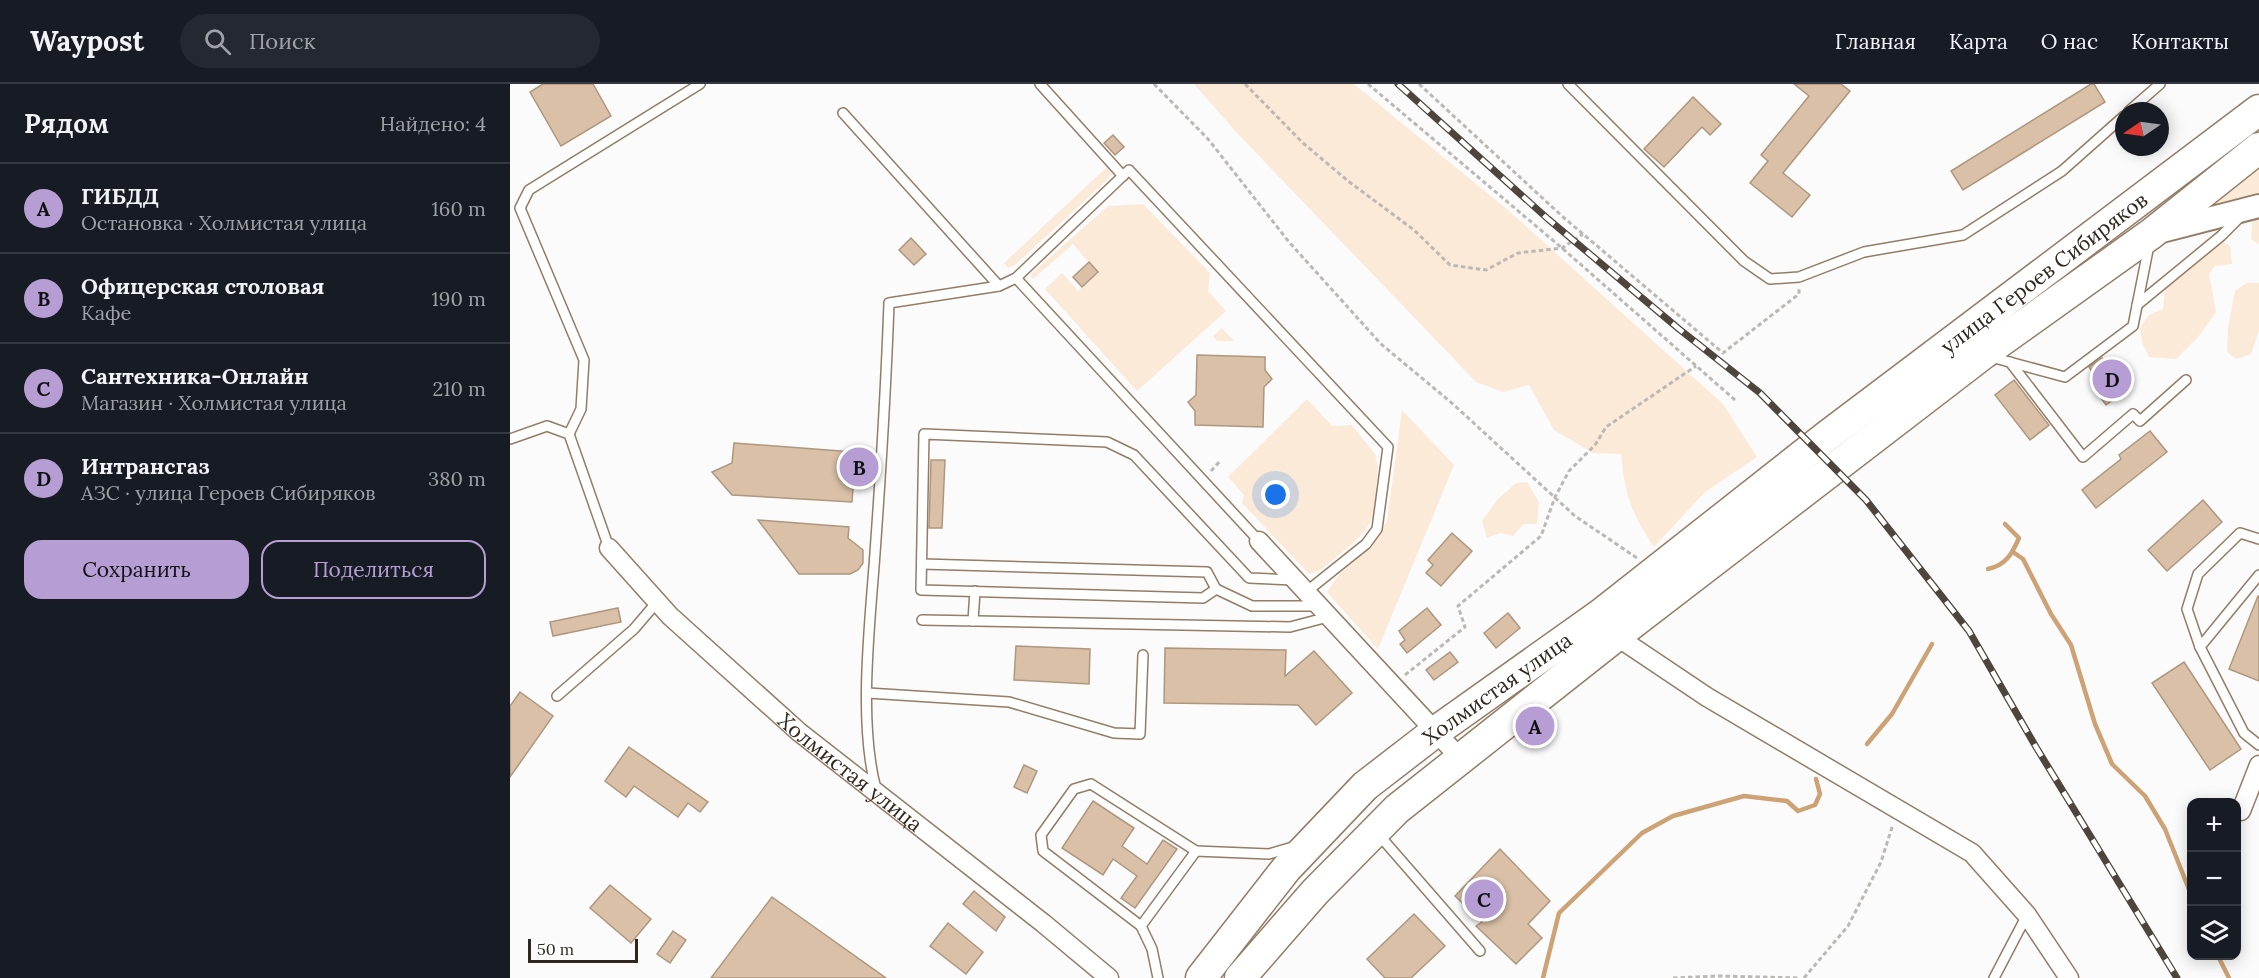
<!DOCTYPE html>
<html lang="ru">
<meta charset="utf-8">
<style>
:root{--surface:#171b24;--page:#242831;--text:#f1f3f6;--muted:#9ea1a6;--line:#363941;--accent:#b69ed4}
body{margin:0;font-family:Lora,serif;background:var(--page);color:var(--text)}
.controls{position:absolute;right:18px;bottom:18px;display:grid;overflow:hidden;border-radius:12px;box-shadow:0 3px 15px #0003}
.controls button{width:54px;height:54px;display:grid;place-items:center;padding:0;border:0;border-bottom:2px solid var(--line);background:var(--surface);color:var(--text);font:30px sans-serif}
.compass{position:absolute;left:1605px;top:18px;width:54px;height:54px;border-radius:50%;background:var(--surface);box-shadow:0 3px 15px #0003;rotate:257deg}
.scale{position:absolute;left:18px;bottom:15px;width:110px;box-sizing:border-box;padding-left:6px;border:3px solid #31271d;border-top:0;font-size:16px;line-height:21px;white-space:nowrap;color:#31271d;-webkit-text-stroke:4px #fff;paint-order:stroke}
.you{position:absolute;left:766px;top:411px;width:21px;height:21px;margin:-15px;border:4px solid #fff;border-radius:50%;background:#1a73e8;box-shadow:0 0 0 9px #1a73e833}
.badge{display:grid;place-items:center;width:39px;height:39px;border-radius:50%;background:var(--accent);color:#111;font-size:20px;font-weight:700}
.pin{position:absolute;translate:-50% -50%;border:3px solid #fff;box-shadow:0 2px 6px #0006}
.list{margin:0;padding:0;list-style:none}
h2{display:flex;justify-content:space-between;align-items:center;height:78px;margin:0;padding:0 24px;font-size:26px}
h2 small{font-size:20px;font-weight:400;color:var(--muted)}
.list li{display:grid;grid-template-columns:39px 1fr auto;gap:18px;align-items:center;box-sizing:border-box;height:90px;padding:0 24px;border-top:2px solid var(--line)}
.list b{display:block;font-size:22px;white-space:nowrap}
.list p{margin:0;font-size:20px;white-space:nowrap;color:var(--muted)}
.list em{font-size:20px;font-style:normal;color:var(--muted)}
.actions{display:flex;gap:12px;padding:18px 24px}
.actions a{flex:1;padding:14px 0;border:2px solid var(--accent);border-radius:18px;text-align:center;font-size:21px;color:var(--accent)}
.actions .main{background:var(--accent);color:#111}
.icon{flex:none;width:33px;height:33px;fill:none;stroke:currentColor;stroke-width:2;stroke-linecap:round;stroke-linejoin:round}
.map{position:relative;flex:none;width:1749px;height:894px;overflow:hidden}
header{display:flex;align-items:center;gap:36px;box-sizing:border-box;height:84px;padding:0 30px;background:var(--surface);border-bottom:2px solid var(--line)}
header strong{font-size:28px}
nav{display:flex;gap:33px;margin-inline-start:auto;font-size:21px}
.search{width:420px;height:54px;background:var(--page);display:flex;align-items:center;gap:15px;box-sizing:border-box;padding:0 21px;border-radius:33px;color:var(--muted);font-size:22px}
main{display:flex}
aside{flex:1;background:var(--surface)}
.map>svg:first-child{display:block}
.green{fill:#fcead9}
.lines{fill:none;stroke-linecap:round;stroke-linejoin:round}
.stream{stroke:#cda376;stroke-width:4.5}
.building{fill:#d9c0a7;stroke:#af977f;stroke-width:1.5}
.service-casing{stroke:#947c65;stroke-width:12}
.minor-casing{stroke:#947c65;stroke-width:21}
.tertiary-casing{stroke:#947c65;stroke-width:26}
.trunk-casing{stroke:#947c65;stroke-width:33}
.path{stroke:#bbb8b5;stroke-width:3;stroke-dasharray:4.5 3;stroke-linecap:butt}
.service{stroke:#fff;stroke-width:9}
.minor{stroke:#fff;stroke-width:18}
.tertiary{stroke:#fff;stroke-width:22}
.trunk{stroke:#fff;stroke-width:30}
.rail-casing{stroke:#4e453d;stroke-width:7}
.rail{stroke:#fff;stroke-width:4.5;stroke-dasharray:14;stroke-linecap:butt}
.labels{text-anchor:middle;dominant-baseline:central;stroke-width:4.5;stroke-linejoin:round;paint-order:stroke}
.street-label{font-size:21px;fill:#31271d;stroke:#fff}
</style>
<header>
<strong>Waypost</strong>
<div class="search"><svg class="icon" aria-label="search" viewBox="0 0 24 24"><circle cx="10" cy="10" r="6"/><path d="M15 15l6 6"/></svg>Поиск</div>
<nav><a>Главная</a><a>Карта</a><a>О нас</a><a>Контакты</a></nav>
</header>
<main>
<aside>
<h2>Рядом<small>Найдено: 4</small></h2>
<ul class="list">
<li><span class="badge">A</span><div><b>ГИБДД</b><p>Остановка · Холмистая улица</p></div><em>160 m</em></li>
<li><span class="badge">B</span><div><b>Офицерская столовая</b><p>Кафе</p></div><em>190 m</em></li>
<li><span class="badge">C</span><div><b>Сантехника-Онлайн</b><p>Магазин · Холмистая улица</p></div><em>210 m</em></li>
<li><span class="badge">D</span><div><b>Интрансгаз</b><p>АЗС · улица Героев Сибиряков</p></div><em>380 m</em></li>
</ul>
<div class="actions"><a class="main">Сохранить</a><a>Поделиться</a></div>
</aside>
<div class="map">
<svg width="1749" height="894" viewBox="0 0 1749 894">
<rect width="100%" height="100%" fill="#fbfbfb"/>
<g class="green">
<path d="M684,0H844L999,127L1213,320L1247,373L1195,408L1144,463C1121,428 1115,412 1111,370L1083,369L1044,346L1019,301L993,308L966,298L727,49Z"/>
<path d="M598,82L601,90L596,97L505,181L498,184L494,179Z"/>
<path d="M1749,84V112L1695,125L1744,87Z"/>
<path d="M633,120L700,189L698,207L716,227L627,307L535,205L552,189L568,207L588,189L563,160L523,195L520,191L598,122Z"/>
<path d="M1749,130V160L1741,155L1742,139Z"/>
<path d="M1712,157L1720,162L1722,180L1705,182L1699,190L1706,228L1689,252L1666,275L1639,273L1632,258L1630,244L1639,231L1653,225L1655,202L1669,194L1673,185Z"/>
<path d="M1736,199H1749V247L1741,270L1726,275L1717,268L1718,244L1725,207Z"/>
<path d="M712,244L724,257H707L703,252Z"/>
<path d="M797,315L822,342L842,341L865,370L868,383L864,430L856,446L842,460L811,486L799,490L732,419L734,411L718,393Z"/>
<path d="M892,326L944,381L868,565L817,508L828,492L863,460L877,437Z"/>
<path d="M1017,398L1029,418L1027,440H1014L1003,452L990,449L977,454L972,437L988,415L1006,399Z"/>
</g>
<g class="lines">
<g class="stream">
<path d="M1503,468L1513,475L1541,530L1561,561L1585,640L1602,680L1635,712L1655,745L1682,813"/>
<path d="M1478,485C1496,481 1502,470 1509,454L1495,440"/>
<path d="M1357,660L1382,630L1422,560"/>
<path d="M1708,872L1719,894"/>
<path d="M1033,894L1049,829L1132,749L1163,732L1234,712L1277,717L1288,727L1305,721L1310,710L1306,695"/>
</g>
</g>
<g class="building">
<path d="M33,0H83L101,32L51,62L20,8Z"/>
<path d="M1284,0H1331L1340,7L1273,89L1300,111L1282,133L1240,99L1258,77L1251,71L1299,12Z"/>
<path d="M1581,0H1584L1595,18L1453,106L1441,87Z"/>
<path d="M1183,13L1211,40L1200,51L1192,43L1154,83L1134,65Z"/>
<path d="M603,51L614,63L605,71L594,59Z"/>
<path d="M401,154L416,170L404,181L389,166Z"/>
<path d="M579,178L588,188L572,203L563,193Z"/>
<path d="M687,271L755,273V286L762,295L754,303L753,343L685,341V327L678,318L686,311Z"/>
<path d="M1592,274L1605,293L1609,290L1619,304L1596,321L1586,307L1592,303L1579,283Z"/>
<path d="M1504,296L1539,341L1520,356L1485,311Z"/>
<path d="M1640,347L1657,368L1586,424L1572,406L1611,375L1609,371Z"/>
<path d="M224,359L344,368L356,376L358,391L352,399L343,404L342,418L222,411L202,388L222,379Z"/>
<path d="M421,376H435L432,444H419Z"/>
<path d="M1693,416L1712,438L1657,487L1638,466Z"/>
<path d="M248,436L339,443L338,454L353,466V479L348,486L340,490H289Z"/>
<path d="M942,449L962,467L931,502L916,489L923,481L918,476Z"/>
<path d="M1748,512H1749V597L1719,585Z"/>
<path d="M108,524L111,538L43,552L40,538Z"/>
<path d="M917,524L931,541L897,569L890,560L895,556L889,547Z"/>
<path d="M998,529L1010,544L986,564L974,549Z"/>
<path d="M506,562L580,565L579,600L504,596Z"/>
<path d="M655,564L776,566L775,592L804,567L842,609L806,641L788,621L654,619Z"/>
<path d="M940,568L948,578L924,596L916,586Z"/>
<path d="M1674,578L1731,665L1700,686L1642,599Z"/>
<path d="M10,608L43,632L0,693V622Z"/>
<path d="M119,663L198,718L190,728L178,719L168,733L124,702L116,713L95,697Z"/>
<path d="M514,681L527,687L517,709L504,703Z"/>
<path d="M583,717L624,744L612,762L637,780L653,756L667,765L625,824L611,814L627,792L603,775L593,791L552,764Z"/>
<path d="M990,765L1040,817L1018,840L1032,854L1006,880L966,842L972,838L945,812Z"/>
<path d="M100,801L141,835L121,859L80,824Z"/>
<path d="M464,807L495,833L486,847L453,820Z"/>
<path d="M262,813L376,894H201Z"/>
<path d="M904,830L935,862L901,894H875L857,875Z"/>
<path d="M438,839L473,868L456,890L420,862Z"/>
<path d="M163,847L176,856L160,879L147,870Z"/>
</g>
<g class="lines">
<defs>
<g id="service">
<path d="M530,0L613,92"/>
<path d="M1058,0L1234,177L1260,195L1289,193L1354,168L1453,151L1552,87L1614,32"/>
<path d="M1619,27L1650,0"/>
<path d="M333,29L489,202"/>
<path d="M506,194L749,457"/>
<path d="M1627,221L1711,152L1730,133"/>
<path d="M1481,273L1555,293L1623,242L1639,161"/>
<path d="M1500,278L1573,373L1623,330L1630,337L1676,296"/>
<path d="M59,350L71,325L74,276L10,124L19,106L190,0"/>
<path d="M0,355L37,342L59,350L99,464"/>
<path d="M412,480L697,488L706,505"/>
<path d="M1749,491L1690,563L1734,649L1749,661"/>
<path d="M784,496L739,494L624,371L597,358L414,350L411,506L693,514L706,505L742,522H807"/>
<path d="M412,536L780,543L818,533"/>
<path d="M463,537L465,507"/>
<path d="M1690,563L1677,525L1688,490L1730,449L1749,455"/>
<path d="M358,609L499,618L604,649L630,650L633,571"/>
<path d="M47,612L124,545L147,518"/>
<path d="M366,705C348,637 360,540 365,469C371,386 376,303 379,219L489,202L506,194L619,86L878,363L867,445L856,460L796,508"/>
<path d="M869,751L970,867"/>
<path d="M631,842L533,767L531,751L564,705L581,700L686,767"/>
<path d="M648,894L642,865L631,842L686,767L759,770L786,762"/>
<path d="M1484,894L1517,831"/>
</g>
<g id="minor">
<path d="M749,457L950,674"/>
<path id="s1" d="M99,464L160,532L289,648L533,839L599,894"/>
<path d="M1106,552L1197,613L1462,769L1517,831L1559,894"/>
<path d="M1731,727L1749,681"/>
</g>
<path id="tertiary" d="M1648,148L1749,122"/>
<g id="trunk">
<path id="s2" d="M691,894L776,785L855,702L925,648L1091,530L1317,352L1749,26"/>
<path d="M730,894L805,808L887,725L1106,552L1473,270L1641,150L1749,64"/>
</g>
</defs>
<use href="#service" class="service-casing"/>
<use href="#minor" class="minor-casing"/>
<use href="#tertiary" class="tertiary-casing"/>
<use href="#trunk" class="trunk-casing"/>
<g class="path">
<path d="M644,0L698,55L779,158L871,260L943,320L1065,432L1127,474"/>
<path d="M735,0L793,59L838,97L904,146L940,181L976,186L1008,169L1052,164L1073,150"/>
<path d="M858,0L1052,164L1225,316"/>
<path d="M909,0L1053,133L1213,269L1289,210V204"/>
<path d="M701,387L711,376"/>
<path d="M895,591L955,543L948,522L1031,452L1045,413L1059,387L1085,361L1096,343L1186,282"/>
<path d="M1163,894L1209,892L1288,894"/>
<path d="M1294,894L1338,842L1371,778L1383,740"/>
</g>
<use href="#service" class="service"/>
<use href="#minor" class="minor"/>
<use href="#tertiary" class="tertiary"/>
<use href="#trunk" class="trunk"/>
<defs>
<path id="rail" d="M888,0L1038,135L1169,245L1250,309L1356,416L1459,547L1526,663L1667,894"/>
</defs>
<use href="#rail" class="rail-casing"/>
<use href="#rail" class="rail"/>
</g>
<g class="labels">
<g class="street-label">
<text stroke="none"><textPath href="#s2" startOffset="1104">улица Героев Сибиряков</textPath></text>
<text stroke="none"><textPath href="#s2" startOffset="417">Холмистая улица</textPath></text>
<text stroke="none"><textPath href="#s1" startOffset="330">Холмистая улица</textPath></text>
</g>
</g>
</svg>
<div class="controls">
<button>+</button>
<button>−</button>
<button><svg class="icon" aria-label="layers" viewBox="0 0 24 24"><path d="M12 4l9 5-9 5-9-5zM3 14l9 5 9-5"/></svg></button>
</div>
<svg class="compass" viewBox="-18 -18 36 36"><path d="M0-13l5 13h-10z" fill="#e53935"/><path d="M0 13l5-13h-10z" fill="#9ea1a6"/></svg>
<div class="scale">50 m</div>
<div class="you"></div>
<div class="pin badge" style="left:1025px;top:642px">A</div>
<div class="pin badge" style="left:349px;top:383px">B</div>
<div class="pin badge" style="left:974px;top:815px">C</div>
<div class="pin badge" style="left:1602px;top:295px">D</div>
</div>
</main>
